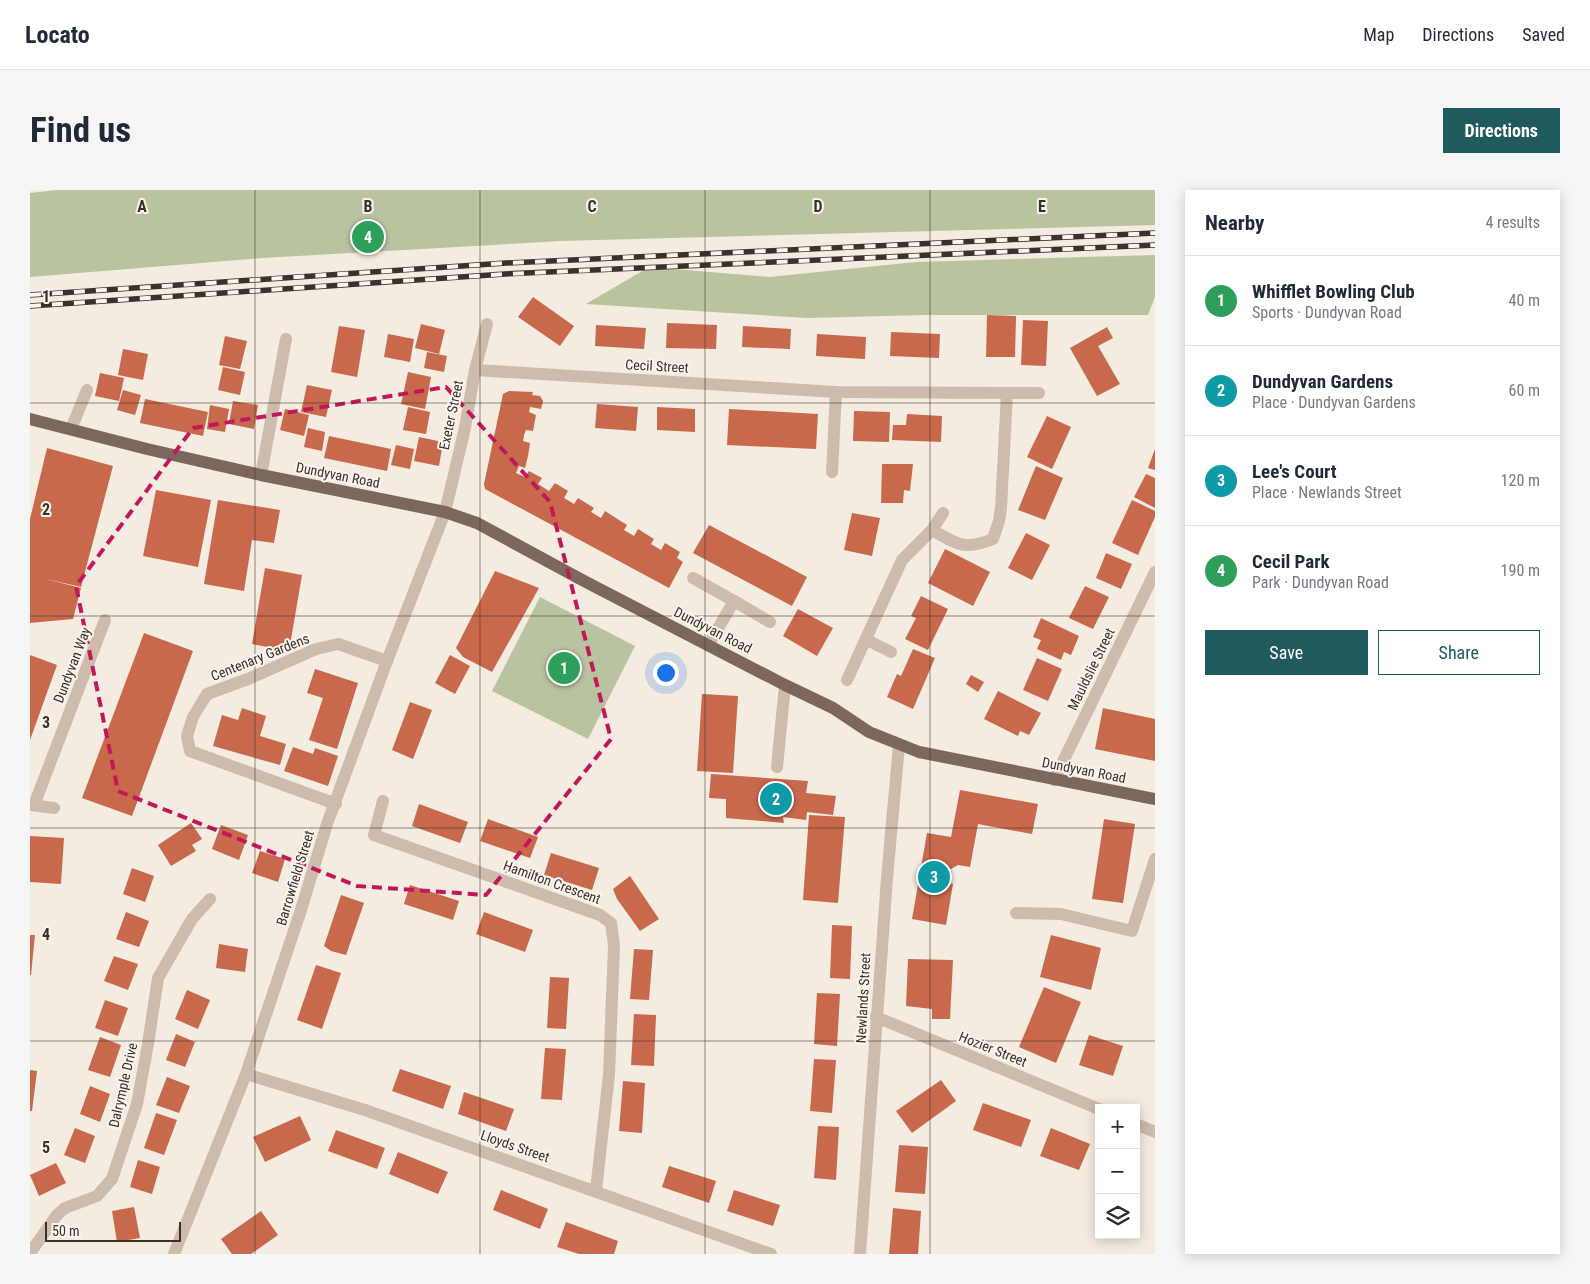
<!DOCTYPE html>
<meta charset="utf-8">
<style>
:root{--surface:#fff;--page:#f6f6f7;--text:#1f2937;--muted:#747a83;--line:#e0e1e3;--accent:#1f5a5e}
body{margin:0;font-family:"Roboto Condensed",sans-serif;background:var(--page);color:var(--text)}
.controls{position:absolute;right:15px;bottom:15px;display:grid;overflow:hidden;border-radius:0px;box-shadow:0 2px 12px #0003}
.controls button{width:45px;height:45px;display:grid;place-items:center;padding:0;border:0;border-bottom:1px solid var(--line);background:var(--surface);color:var(--text);font:25px sans-serif}
.scale{position:absolute;left:15px;bottom:12px;width:136px;box-sizing:border-box;padding-left:5px;border:2px solid #3b302b;border-top:0;font-size:14px;line-height:18px;white-space:nowrap;color:#3b302b;-webkit-text-stroke:4px #fbf5ee;paint-order:stroke}
.you{position:absolute;left:635px;top:482px;width:18px;height:18px;margin:-12px;border:4px solid #fff;border-radius:50%;background:#1a73e8;box-shadow:0 0 0 8px #1a73e833}
.badge{display:grid;place-items:center;width:32px;height:32px;border-radius:50%;background:var(--accent);color:#fff;font-size:16px;font-weight:700}
.pin{position:absolute;translate:-50% -50%;border:2px solid #fff;box-shadow:0 1px 5px #0006}
.list{margin:0;padding:0;list-style:none}
h2{display:flex;justify-content:space-between;align-items:center;height:65px;margin:0;padding:0 20px;font-size:21px}
h2 small{font-size:16px;font-weight:400;color:var(--muted)}
.list li{display:grid;grid-template-columns:32px 1fr auto;gap:15px;align-items:center;box-sizing:border-box;height:90px;padding:0 20px;border-top:1px solid var(--line)}
.list b{display:block;font-size:19px;white-space:nowrap}
.list p{margin:0;font-size:16px;white-space:nowrap;color:var(--muted)}
.list em{font-size:16px;font-style:normal;color:var(--muted)}
.actions{display:flex;gap:10px;padding:15px 20px}
.actions a{flex:1;padding:11px 0;border:1px solid var(--accent);border-radius:0px;text-align:center;font-size:18px;color:var(--accent)}
.actions .main{background:var(--accent);color:#fff}
.icon{flex:none;width:28px;height:28px;fill:none;stroke:currentColor;stroke-width:2;stroke-linecap:round;stroke-linejoin:round}
.map{position:relative;flex:none;width:1125px;height:1064px;overflow:hidden;border-radius:0px}
header{display:flex;align-items:center;gap:30px;box-sizing:border-box;height:70px;padding:0 25px;background:var(--surface);border-bottom:1px solid var(--line)}
header strong{font-size:24px}
nav{display:flex;gap:28px;margin-inline-start:auto;font-size:18px}
.intro{display:flex;align-items:center;justify-content:space-between;box-sizing:border-box;height:120px;padding:0 30px}
h1{margin:0;font-size:35px}
.button{padding:12px 22px;border-radius:0px;background:var(--accent);color:#fff;font-size:18px;font-weight:700}
main{display:flex;gap:30px;padding:0 30px}
aside{flex:1;background:var(--surface);border-radius:0px;box-shadow:0 2px 12px #0003}
.map>svg:first-child{display:block}
.green{fill:#b8c4a0}
.building{fill:#c8694b}
.lines{fill:none;stroke-linecap:round;stroke-linejoin:round}
.minor{stroke:#cdbbac;stroke-width:12}
.major{stroke:#7d675c;stroke-width:12}
.rail-casing{stroke:#3b302b;stroke-width:5.5}
.rail{stroke:#fbf5ee;stroke-width:4;stroke-dasharray:11;stroke-linecap:butt}
.marked{fill:none;stroke:#c2185b;stroke-width:4;stroke-dasharray:10 6;stroke-linejoin:round}
.grid{fill:none;stroke:#3b302b;stroke-width:1;stroke-opacity:0.55}
.labels{text-anchor:middle;dominant-baseline:central;stroke-width:4;stroke-linejoin:round;paint-order:stroke}
.street-label{font-size:14px;fill:#3b302b;stroke:#fbf5ee}
.grid-label{font-size:16px;text-anchor:middle;font-weight:bold;fill:#3b302b;stroke:#fbf5ee;stroke-width:4;stroke-linejoin:round;paint-order:stroke}
</style>
<header>
<strong>Locato</strong>
<nav><a>Map</a><a>Directions</a><a>Saved</a></nav>
</header>
<div class="intro"><h1>Find us</h1><a class="button">Directions</a></div>
<main>
<div class="map">
<svg width="1125" height="1064" viewBox="0 0 1125 1064">
<rect width="100%" height="100%" fill="#f4ebe1"/>
<g class="green">
<path d="M27,0H1125V35L531,51L233,68L0,87V3Z"/>
<path d="M1125,65V107L1118,125H894L777,128L556,114L619,77L739,87L886,72Z"/>
<path d="M510,407L605,456L558,549L462,501Z"/>
</g>
<g class="building">
<path d="M503,107L544,136L530,156L488,127Z"/>
<path d="M957,125L986,126L985,167H956Z"/>
<path d="M993,130L1018,131L1016,176L991,175Z"/>
<path d="M637,133L687,135L686,159L636,158Z"/>
<path d="M391,134L415,140L409,164L385,158Z"/>
<path d="M566,135L616,138L614,159L565,156Z"/>
<path d="M309,136L335,140L327,187L301,182Z"/>
<path d="M713,136L761,139L760,159L712,157Z"/>
<path d="M1077,137L1083,148L1068,156L1090,194L1067,206L1040,158Z"/>
<path d="M861,142L910,144L909,168L860,166Z"/>
<path d="M358,144L384,149L380,172L354,167Z"/>
<path d="M787,144L836,147L835,169L786,166Z"/>
<path d="M195,146L217,151L210,179L189,175Z"/>
<path d="M93,159L118,164L113,190L88,185Z"/>
<path d="M397,162L417,166L414,182L394,178Z"/>
<path d="M193,177L215,182L210,205L188,200Z"/>
<path d="M378,182L401,187L395,219L371,214Z"/>
<path d="M70,183L94,188L89,211L65,206Z"/>
<path d="M277,195L302,200L296,227L271,222Z"/>
<path d="M93,200L111,205L105,225L87,220Z"/>
<path d="M479,201L503,202L502,205L510,206L513,211L511,219L500,217L499,222L506,225L503,241L496,240L494,245L493,251L500,253L498,266L495,278L489,276L486,283L495,287L499,281L512,288L508,294L519,301L525,293L538,301L534,308L544,314L548,308L564,318L561,322L571,328L575,321L597,335L594,340L604,346L608,339L624,349L621,354L631,360L635,353L650,362L647,368L653,372L639,398L455,299L454,294L473,204Z"/>
<path d="M115,209L178,222L173,246L110,233Z"/>
<path d="M203,211L228,215L224,239L199,234Z"/>
<path d="M567,214L608,217L606,241L565,238Z"/>
<path d="M180,215L199,219L195,242L177,239Z"/>
<path d="M378,217L400,222L396,244L373,240Z"/>
<path d="M627,217L665,219V242L627,240Z"/>
<path d="M255,219L279,225L274,246L250,240Z"/>
<path d="M699,219L788,224L786,259L697,255Z"/>
<path d="M824,221L860,222L859,252L823,251Z"/>
<path d="M877,224L912,226L911,252L862,250L863,235H876Z"/>
<path d="M1017,226L1041,237L1022,279L997,267Z"/>
<path d="M278,238L295,242L292,261L274,257Z"/>
<path d="M299,246L361,259L357,281L294,268Z"/>
<path d="M389,247L413,252L409,276L384,271Z"/>
<path d="M366,255L384,259L380,279L361,275Z"/>
<path d="M17,258L83,276L51,397L12,388L51,398L43,429L0,433V329Z"/>
<path d="M1125,259V280L1118,278Z"/>
<path d="M852,274H883L880,301L874,300L873,313H851Z"/>
<path d="M1006,276L1033,288L1015,330L988,320Z"/>
<path d="M1116,284L1125,288V318L1104,307Z"/>
<path d="M126,300L181,310L168,377L113,366Z"/>
<path d="M188,310L250,320L244,353L222,350L214,401L174,394Z"/>
<path d="M1102,310L1125,321V327L1108,365L1082,353Z"/>
<path d="M822,323L850,328L842,366L814,360Z"/>
<path d="M679,335L777,387L762,416L663,363Z"/>
<path d="M996,343L1020,355L1002,390L978,378Z"/>
<path d="M915,359L960,382L943,416L898,393Z"/>
<path d="M1076,363L1102,374L1091,399L1066,388Z"/>
<path d="M235,378L272,385L259,461L222,454Z"/>
<path d="M465,381L509,398L462,482L433,467L426,458Z"/>
<path d="M1055,396L1079,407L1063,439L1039,428Z"/>
<path d="M891,406L918,419L898,460L875,449L886,428L881,426Z"/>
<path d="M768,419L803,438L787,466L753,446Z"/>
<path d="M1011,428L1049,446L1041,465L1034,462L1031,470L1007,459L1011,450L1003,447Z"/>
<path d="M114,443L163,461L102,626L52,608Z"/>
<path d="M883,459L905,468L883,519L857,507L867,484L871,486Z"/>
<path d="M0,465L27,475L0,550Z"/>
<path d="M420,465L440,476L425,504L405,493Z"/>
<path d="M1007,468L1032,479L1018,511L993,500Z"/>
<path d="M285,479L328,493L307,559L279,550L293,508L277,503Z"/>
<path d="M941,485L954,492L948,502L936,494Z"/>
<path d="M968,501L1011,523L999,545L990,541L988,546L954,529Z"/>
<path d="M672,504L708,506L703,583L667,581Z"/>
<path d="M380,512L402,520L383,569L362,560Z"/>
<path d="M212,518L236,526L230,546L256,554L250,575L183,556L192,525L208,530Z"/>
<path d="M1073,518L1125,529V571L1065,559Z"/>
<path d="M263,557L283,564L285,558L308,566L298,596L254,581Z"/>
<path d="M681,584L778,591L776,603L806,606L803,625L777,622L776,630L753,627L754,633L696,628V609L679,608Z"/>
<path d="M930,600L1008,614L1002,644L948,634L940,677L928,675L919,680L917,693L923,694L916,735L882,729L897,643L921,647Z"/>
<path d="M389,614L438,632L430,653L382,636Z"/>
<path d="M779,625L815,627L808,713L773,710Z"/>
<path d="M458,629L508,647L500,668L450,651Z"/>
<path d="M1074,629L1105,634L1093,713L1062,709Z"/>
<path d="M161,633L172,649L162,655L166,661L141,676L128,655Z"/>
<path d="M191,635L218,645L209,670L182,659Z"/>
<path d="M0,646L34,648L31,694L0,692Z"/>
<path d="M230,661L255,669L248,692L222,683Z"/>
<path d="M521,663L569,678L562,700L514,685Z"/>
<path d="M102,678L124,686L115,712L93,704Z"/>
<path d="M600,686L629,729L610,741L587,709L583,699Z"/>
<path d="M380,695L429,711L423,730L374,714Z"/>
<path d="M311,705L334,713L316,765L301,761L294,756Z"/>
<path d="M96,722L119,731L109,757L86,749Z"/>
<path d="M454,722L503,740L495,762L446,744Z"/>
<path d="M802,735L822,736L820,789L800,788Z"/>
<path d="M0,745H5L1,785H0Z"/>
<path d="M1021,745L1071,758L1061,800L1010,787Z"/>
<path d="M189,754L218,759L215,782L186,778Z"/>
<path d="M604,759L623,760L619,810L600,809Z"/>
<path d="M84,766L108,774L98,800L74,791Z"/>
<path d="M878,769L923,770L920,829H902V819L876,816Z"/>
<path d="M286,775L311,783L292,839L267,830Z"/>
<path d="M520,787L539,788L536,839L517,838Z"/>
<path d="M1014,797L1051,812L1026,873L989,857Z"/>
<path d="M157,800L180,810L168,839L145,829Z"/>
<path d="M787,803L810,804L807,856L784,854Z"/>
<path d="M75,810L98,818L88,846L65,838Z"/>
<path d="M604,824L626,825L624,876L601,875Z"/>
<path d="M146,844L165,852L155,877L136,870Z"/>
<path d="M1059,845L1093,856L1083,886L1049,875Z"/>
<path d="M70,847L91,855L80,887L58,880Z"/>
<path d="M515,858L536,859L532,910L511,909Z"/>
<path d="M784,869L806,870L802,923L780,921Z"/>
<path d="M370,879L421,896L413,919L362,901Z"/>
<path d="M0,880L7,881L2,921H0Z"/>
<path d="M137,887L160,896L149,923L126,915Z"/>
<path d="M911,890L926,911L882,943L866,921Z"/>
<path d="M593,891L615,893L612,943L589,941Z"/>
<path d="M60,896L80,904L70,932L50,924Z"/>
<path d="M434,902L484,919L476,941L428,924Z"/>
<path d="M953,913L1001,930L991,957L943,940Z"/>
<path d="M126,923L147,930L134,965L114,958Z"/>
<path d="M270,926L281,950L235,972L223,947Z"/>
<path d="M788,936L809,937L806,990L784,988Z"/>
<path d="M45,938L65,946L55,973L34,965Z"/>
<path d="M1021,938L1060,954L1049,980L1010,966Z"/>
<path d="M306,940L355,958L347,979L298,961Z"/>
<path d="M869,955L898,957L895,1004L865,1002Z"/>
<path d="M368,962L418,982L408,1004L359,984Z"/>
<path d="M108,970L130,977L122,1004L100,997Z"/>
<path d="M26,973L36,993L9,1006L0,985Z"/>
<path d="M639,976L686,991L679,1013L632,997Z"/>
<path d="M471,1000L518,1019L510,1039L463,1020Z"/>
<path d="M704,1000L750,1015L743,1036L697,1021Z"/>
<path d="M104,1017L110,1048L87,1052L82,1021Z"/>
<path d="M863,1018L891,1021L888,1064H859Z"/>
<path d="M231,1021L248,1045L221,1064H202L191,1049Z"/>
<path d="M536,1032L588,1051L584,1064H549L527,1057Z"/>
</g>
<g class="lines">
<g class="minor">
<path d="M445,180L806,202L977,203L971,318L969,331L963,349C934,361 927,354 902,340L872,370L817,490"/>
<path d="M977,203H1009"/>
<path d="M41,239L57,200"/>
<path d="M802,282L806,202"/>
<path d="M231,285L256,149"/>
<path d="M902,340L913,323"/>
<path d="M663,388L704,411"/>
<path d="M837,450L861,462"/>
<path d="M679,454L704,411L740,432"/>
<path d="M747,577L755,495"/>
<path d="M1024,590L1125,382"/>
<path d="M353,611L344,645L570,725L581,733L584,756L579,885L566,1000"/>
<path d="M306,614L160,561L157,546L163,527L177,504L218,489L286,459L308,454L357,471"/>
<path d="M0,615L24,618"/>
<path d="M4,615L75,430"/>
<path d="M986,723L1031,724L1102,741L1125,669"/>
<path d="M846,827L1069,919"/>
<path d="M216,884L335,920L741,1064"/>
<path d="M1106,934L1125,942"/>
<path d="M0,1063L27,1025L35,1018L67,1006L82,989L107,914L118,854L128,788L162,729L180,709"/>
<path d="M144,1064L216,884L271,720L297,634L357,471L415,322L435,238L445,180L457,134"/>
<path d="M830,1064L857,688L869,555"/>
</g>
<path class="major" d="M0,229L117,259L231,285L415,322L447,333L554,391L755,495L803,518L839,542L889,562L1125,609"/>
<defs>
<g id="rail">
<path d="M0,105L476,73L1125,43"/>
<path d="M0,116L475,84L1125,55"/>
</g>
</defs>
<use href="#rail" class="rail-casing"/>
<use href="#rail" class="rail"/>
</g>
<path class="marked" d="M416,197L520,312L581,549L456,705L327,696L88,601L46,396L163,238Z"/>
<path class="grid" d="M225,0V1064M450,0V1064M675,0V1064M900,0V1064M0,213H1125M0,426H1125M0,638H1125M0,851H1125"/>
<g class="labels">
<g class="street-label">
<text transform="translate(627 176) rotate(3)">Cecil Street</text>
<text transform="translate(421 225) rotate(-78)">Exeter Street</text>
<text transform="translate(308 285) rotate(11)">Dundyvan Road</text>
<text transform="translate(683 440) rotate(27)">Dundyvan Road</text>
<text transform="translate(230 467) rotate(-22)">Centenary Gardens</text>
<text transform="translate(42 475) rotate(-69)">Dundyvan Way</text>
<text transform="translate(1061 479) rotate(-64)">Mauldslie Street</text>
<text transform="translate(1054 580) rotate(11)">Dundyvan Road</text>
<text transform="translate(265 688) rotate(-73)">Barrowfield Street</text>
<text transform="translate(522 692) rotate(20)">Hamilton Crescent</text>
<text transform="translate(833 808) rotate(-87)">Newlands Street</text>
<text transform="translate(963 859) rotate(22)">Hozier Street</text>
<text transform="translate(93 895) rotate(-77)">Dalrymple Drive</text>
<text transform="translate(485 956) rotate(19)">Lloyds Street</text>
</g>
</g>
<g class="grid-label">
<text x="112" y="22">A</text>
<text x="338" y="22">B</text>
<text x="562" y="22">C</text>
<text x="788" y="22">D</text>
<text x="1012" y="22">E</text>
<text x="16" y="112">1</text>
<text x="16" y="325">2</text>
<text x="16" y="538">3</text>
<text x="16" y="750">4</text>
<text x="16" y="963">5</text>
</g>
</svg>
<div class="controls">
<button>+</button>
<button>−</button>
<button><svg class="icon" aria-label="layers" viewBox="0 0 24 24"><path d="M12 4l9 5-9 5-9-5zM3 14l9 5 9-5"/></svg></button>
</div>
<div class="scale">50 m</div>
<div class="you"></div>
<div class="pin badge" style="left:534px;top:478px;background:#2e9e5b">1</div>
<div class="pin badge" style="left:746px;top:609px;background:#0f9aa8">2</div>
<div class="pin badge" style="left:904px;top:687px;background:#0f9aa8">3</div>
<div class="pin badge" style="left:338px;top:47px;background:#2e9e5b">4</div>
</div>
<aside>
<h2>Nearby<small>4 results</small></h2>
<ul class="list">
<li><span class="badge" style="background:#2e9e5b">1</span><div><b>Whifflet Bowling Club</b><p>Sports · Dundyvan Road</p></div><em>40 m</em></li>
<li><span class="badge" style="background:#0f9aa8">2</span><div><b>Dundyvan Gardens</b><p>Place · Dundyvan Gardens</p></div><em>60 m</em></li>
<li><span class="badge" style="background:#0f9aa8">3</span><div><b>Lee's Court</b><p>Place · Newlands Street</p></div><em>120 m</em></li>
<li><span class="badge" style="background:#2e9e5b">4</span><div><b>Cecil Park</b><p>Park · Dundyvan Road</p></div><em>190 m</em></li>
</ul>
<div class="actions"><a class="main">Save</a><a>Share</a></div>
</aside>
</main>
